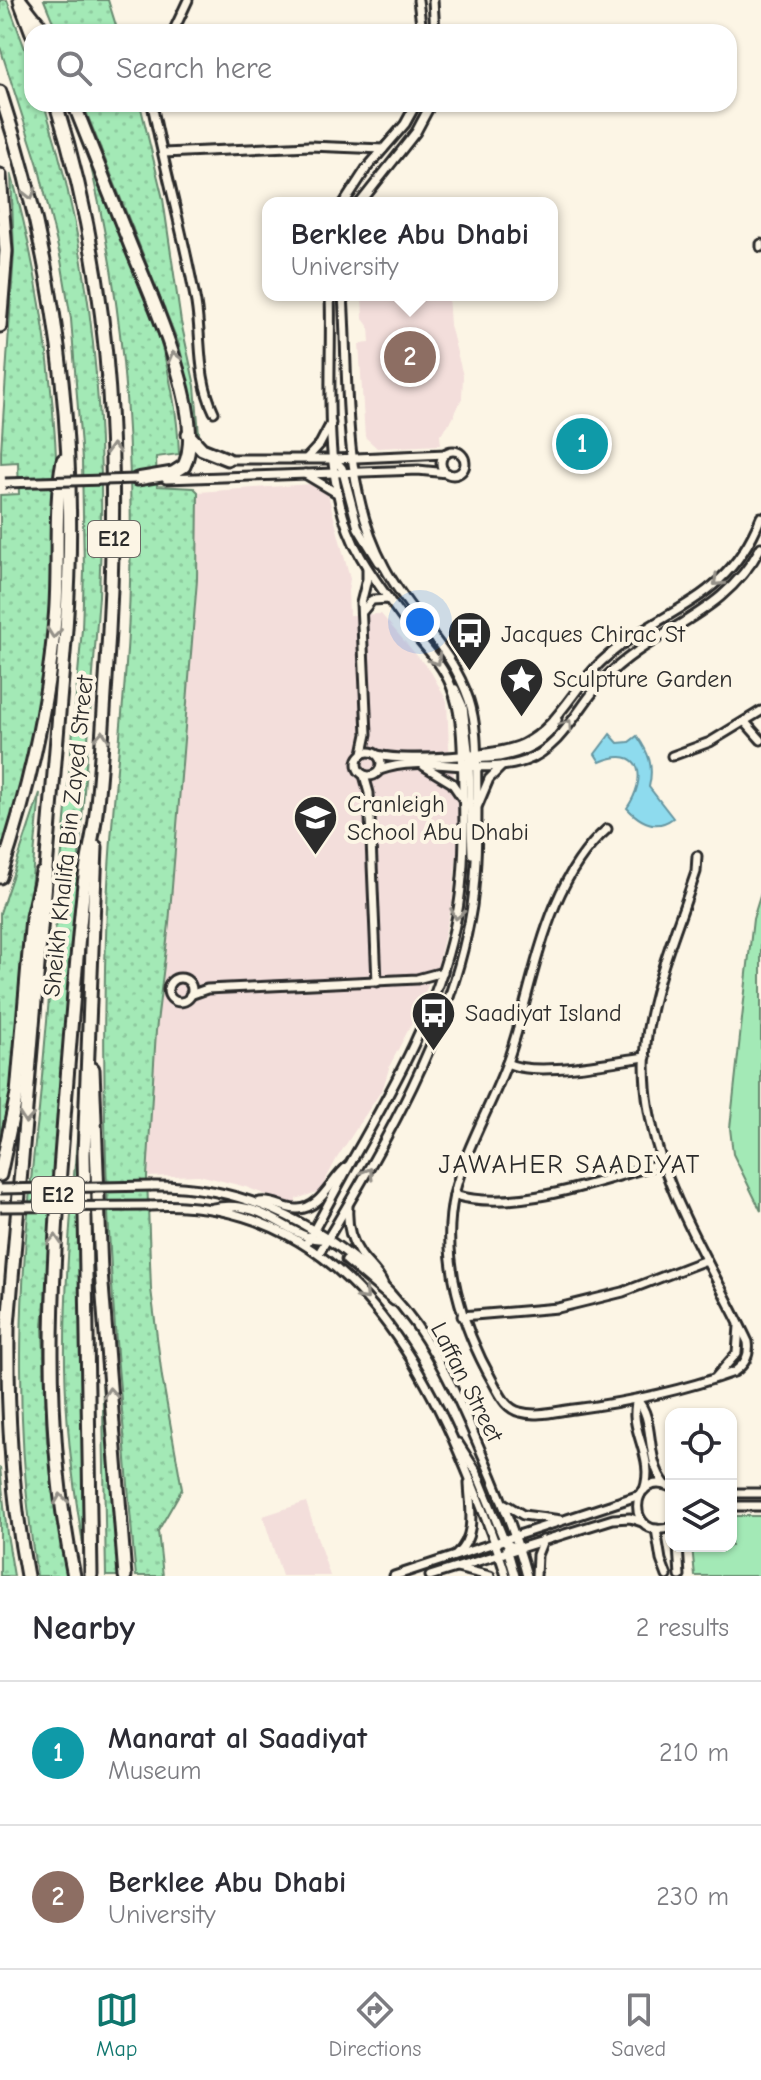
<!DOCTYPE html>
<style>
:root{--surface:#fff;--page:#f2f2f3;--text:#2b2b33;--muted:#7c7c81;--line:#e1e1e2;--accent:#0f766e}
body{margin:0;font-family:"Comic Neue",sans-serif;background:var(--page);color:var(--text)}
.controls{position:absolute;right:24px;bottom:24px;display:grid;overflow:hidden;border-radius:16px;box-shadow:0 2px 6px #0004}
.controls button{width:72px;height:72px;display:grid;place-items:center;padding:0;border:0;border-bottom:2px solid var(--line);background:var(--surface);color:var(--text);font:40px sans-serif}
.you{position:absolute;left:420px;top:622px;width:28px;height:28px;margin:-20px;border:6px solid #fff;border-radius:50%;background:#1a73e8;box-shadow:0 0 0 12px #1a73e833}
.badge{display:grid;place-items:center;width:52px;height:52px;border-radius:50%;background:var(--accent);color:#fff;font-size:26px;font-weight:700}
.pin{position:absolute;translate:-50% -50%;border:4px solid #fff;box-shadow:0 2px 8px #0006}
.popup{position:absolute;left:262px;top:197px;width:296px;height:104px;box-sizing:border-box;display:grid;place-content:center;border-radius:16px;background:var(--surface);filter:drop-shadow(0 2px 6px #0005);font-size:26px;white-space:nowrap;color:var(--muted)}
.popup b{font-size:30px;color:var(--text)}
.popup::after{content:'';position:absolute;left:50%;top:100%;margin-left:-16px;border:16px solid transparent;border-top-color:var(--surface)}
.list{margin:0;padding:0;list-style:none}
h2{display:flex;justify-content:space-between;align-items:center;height:104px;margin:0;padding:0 32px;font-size:34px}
h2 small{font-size:26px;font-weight:400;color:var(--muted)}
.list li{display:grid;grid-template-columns:52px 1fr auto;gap:24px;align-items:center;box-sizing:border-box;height:144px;padding:0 32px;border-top:2px solid var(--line)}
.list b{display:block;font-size:30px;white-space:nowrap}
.list p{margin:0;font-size:26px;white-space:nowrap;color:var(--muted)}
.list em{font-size:26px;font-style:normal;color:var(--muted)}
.icon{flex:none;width:44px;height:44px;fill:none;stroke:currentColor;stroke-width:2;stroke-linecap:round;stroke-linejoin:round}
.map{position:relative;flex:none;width:761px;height:1576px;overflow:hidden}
.search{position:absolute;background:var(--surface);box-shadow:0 2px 6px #0004;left:24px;right:24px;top:24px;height:88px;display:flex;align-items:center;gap:20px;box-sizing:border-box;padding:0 28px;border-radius:24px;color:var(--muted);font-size:30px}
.sheet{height:392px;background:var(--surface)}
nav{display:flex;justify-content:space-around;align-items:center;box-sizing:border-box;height:112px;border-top:2px solid var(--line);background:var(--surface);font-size:22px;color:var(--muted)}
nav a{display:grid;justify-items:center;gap:4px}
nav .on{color:var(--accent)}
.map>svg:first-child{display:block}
.built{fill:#f3dedb}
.grass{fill:#a3e9b6;stroke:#678a70;stroke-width:2}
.park{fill:url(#park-dots);stroke:#678a70;stroke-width:2}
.water{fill:#8edbee;stroke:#6695a0;stroke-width:2}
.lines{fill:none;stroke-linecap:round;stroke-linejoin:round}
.minor-casing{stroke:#2b2b2b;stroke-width:13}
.highway-casing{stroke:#2b2b2b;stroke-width:17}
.minor{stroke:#fcf5e5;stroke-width:7}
.highway{stroke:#fcf5e5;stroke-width:11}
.minor-bridge-casing{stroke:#2b2b2b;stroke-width:13;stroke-linecap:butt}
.minor-bridge{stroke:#fcf5e5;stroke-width:7}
.oneway{stroke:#949088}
.labels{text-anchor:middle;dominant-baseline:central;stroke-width:8;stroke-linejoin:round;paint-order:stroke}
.shield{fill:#fcf5e5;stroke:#6a6863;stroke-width:2}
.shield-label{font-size:22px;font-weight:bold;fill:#2b2b2b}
.poi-label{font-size:24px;fill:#2b2b2b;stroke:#fcf5e5;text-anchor:start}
.street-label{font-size:24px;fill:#2b2b2b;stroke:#fcf5e5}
.neighbourhood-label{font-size:26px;letter-spacing:2px;fill:#2b2b2b;stroke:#fcf5e5}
</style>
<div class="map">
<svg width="761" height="1576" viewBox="0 0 761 1576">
<defs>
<pattern id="park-dots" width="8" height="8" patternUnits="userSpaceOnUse" patternTransform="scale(2)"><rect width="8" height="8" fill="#a3e9b6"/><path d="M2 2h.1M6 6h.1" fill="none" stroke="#8cc89d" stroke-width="1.8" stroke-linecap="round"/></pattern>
</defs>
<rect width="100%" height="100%" fill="#fcf5e5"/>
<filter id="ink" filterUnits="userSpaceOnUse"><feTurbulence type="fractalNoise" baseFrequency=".0125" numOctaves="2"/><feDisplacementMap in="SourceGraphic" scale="16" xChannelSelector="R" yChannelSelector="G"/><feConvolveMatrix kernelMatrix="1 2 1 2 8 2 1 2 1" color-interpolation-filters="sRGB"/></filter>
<g filter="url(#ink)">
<g class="built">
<path d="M362,295H448L450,325L463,376L462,398L452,420L440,435L441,445L377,448L365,437L359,344L370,343L369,327L363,319Z"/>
<path d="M325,483L350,579L348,591L349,615L381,614L431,672L447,701L449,747L457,794L458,843L452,903L437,968L428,976V985L415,1017L390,1065L383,1088L337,1158L320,1191L296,1199L297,1207L246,1187L199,1175L147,1177L156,1031L169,924L197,580L198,492Z"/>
<path d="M306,1502L321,1549L330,1576H282L263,1516Z"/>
</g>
<g class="grass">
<path d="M761,893V1211L733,1154L730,1128L753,919Z"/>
<path d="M731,1516H761V1576H695L692,1546H731Z"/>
</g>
<g class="park">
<path d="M0,0H7L10,8L32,68V104H44C95,263 107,431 99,596L43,1327L47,1441L67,1576H37C12,1420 19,1266 39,1110L82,629L84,571L82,460L71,319L61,260L38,165L0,47Z"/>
<path d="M44,0H108L118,32H57Z"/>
<path d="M83,104H140L163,199L181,322L195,386L199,434L195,433L190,391L179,345Z"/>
<path d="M86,146C125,245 176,345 179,454L156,457L157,486L194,488L198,492L197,580L169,924L156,1031L147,1177L151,1289L162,1377L182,1489L158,1531L163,1576H136C130,1521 127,1466 122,1411C106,1242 100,1075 107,906C111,798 128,690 130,582C134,431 122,292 86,146Z"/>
<path d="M11,173C46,298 61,433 57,563C54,628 42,702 29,767C22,800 10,833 0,866V495L19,494L18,462L1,463V451L14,253Z"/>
<path d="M40,793L11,1101L0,1168V913Z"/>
<path d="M80,1103V1115L88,1571C75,1503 66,1435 65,1365C64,1278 73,1190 80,1103Z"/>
<path d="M102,1353L120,1576H106Z"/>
<path d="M0,1467L7,1534L14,1576H0Z"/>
</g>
<path class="water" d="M610,734L618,743L629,742L637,736C649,753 654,766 649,787L673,818C656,831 640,822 627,808C647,779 643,744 600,762L595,754Z"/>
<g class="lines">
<defs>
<g id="minor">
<path d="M418,0L422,32"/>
<path d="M433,0L435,32"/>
<path d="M173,32L188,0"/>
<path d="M152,104C165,171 184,236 196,303C202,340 197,377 214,412"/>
<path d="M164,153L310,146L383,149"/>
<path d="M344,203L366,169L405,124L416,104"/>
<path d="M360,203L416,132L431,104"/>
<path d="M761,244V247"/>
<circle cx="453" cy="463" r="12"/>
<path d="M307,458L320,444L331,423"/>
<path d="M227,459H334L446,454"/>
<path d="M334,459L342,468L358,528L379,562"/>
<path d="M305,474L335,492"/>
<path d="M166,479L418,470L447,473"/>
<path d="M363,611L372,600L389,599"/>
<path d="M455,689L463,707L469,758"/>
<path d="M745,722L761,740"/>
<circle cx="369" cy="764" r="12"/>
<path d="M363,753L367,734L361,603L367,579V568"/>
<path d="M378,755C403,762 499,756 523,744C558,727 574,687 602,661C663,606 726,605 761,517"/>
<path d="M672,756L710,742L761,711"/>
<path d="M469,763L472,854"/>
<path d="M424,766L452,783L463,799"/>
<path d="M463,766C474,756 485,759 499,757C522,753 548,742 557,720"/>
<path d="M380,770C424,753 480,777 525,761C563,747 578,706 604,679C656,626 723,618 761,547"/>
<path d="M364,775L369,793L377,982"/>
<path d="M478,805L489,779L502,766"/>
<path d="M607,829C543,885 535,983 508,1060C492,1105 465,1148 454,1195C440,1259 462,1327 493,1382C500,1394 505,1408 520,1412C537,1417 557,1411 574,1409C629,1402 681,1391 734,1372C745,1364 750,1356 748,1342C699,1238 625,1138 650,1017C660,967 680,920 696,872L697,856"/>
<circle cx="180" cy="990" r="12"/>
<path d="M190,995L207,989L417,979L443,972"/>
<path d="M507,1063C536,1078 611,1061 646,1057"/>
<path d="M151,1186C257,1184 355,1240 416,1325C444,1365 464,1411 483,1456C500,1495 516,1534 527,1576"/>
<path d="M454,1195C513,1213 603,1181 661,1163"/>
<path d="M260,1202C275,1200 285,1210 298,1209C322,1208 331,1179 348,1166"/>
<path d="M150,1206C320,1197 408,1328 465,1467C480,1503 495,1539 506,1576"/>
<path d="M348,1207C347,1222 350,1239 359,1252C366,1264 377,1270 383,1284"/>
<path d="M213,1208C267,1197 293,1244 327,1239"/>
<path d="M306,1244C321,1218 335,1191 350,1164C395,1085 440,1006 457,915C465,873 465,831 463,788C462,754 464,718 451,686C442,663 424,646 409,627C392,604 375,581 361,557C318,485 333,377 330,295"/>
<path d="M319,1253C383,1148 453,1029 472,906C477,869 477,833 477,797C476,765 479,731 469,700C452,648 410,615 385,568C341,488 349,384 343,295"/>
<path d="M346,1260L394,1301"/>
<path d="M462,1316L558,1308L623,1292L706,1260"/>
<path d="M716,1377L737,1353L739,1326"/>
<path d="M458,1443L476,1471L504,1540L509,1545L517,1548"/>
<path d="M671,1487C627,1469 626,1543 671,1527"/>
<path d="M644,1490C656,1457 627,1429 637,1400C656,1419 644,1458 665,1484"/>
<path d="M731,1493H761"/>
<path d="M505,1504L523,1515L561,1520"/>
<path d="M731,1506H761"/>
<path d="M656,1529L661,1560L667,1576"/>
<path d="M678,1546L680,1576"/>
<path d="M507,1548L515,1576"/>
<path d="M457,1554C477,1536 470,1508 469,1483"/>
<path d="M457,1568L490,1576"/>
<path d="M394,1576L640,1495"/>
<path d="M430,1576L613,1519L630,1518L642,1522"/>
<path d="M536,1576L537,1555L543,1540"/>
</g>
<g id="highway">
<path d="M20,0L45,32"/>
<path d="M21,4L32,33"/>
<path d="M0,92C57,266 79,446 66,629L8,1326C7,1410 11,1493 27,1576"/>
<path d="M56,104C116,294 120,482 106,679C103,723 101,769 96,813C93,840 85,866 83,894C75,973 69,1052 63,1131C51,1283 42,1426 74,1576"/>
<path d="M74,104C92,150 111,196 129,242C148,290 208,417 184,466L173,473L137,479"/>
<path d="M0,175L6,251L0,326"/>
<path d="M188,434L202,449L227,459"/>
<path d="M0,877C28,793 48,708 55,619C60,566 53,512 63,460"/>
<path d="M93,1069L101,1272L125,1576"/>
<path d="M0,1175L17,1094L32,917L42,873"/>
<path d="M91,1575L84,1154L96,847"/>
</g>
</defs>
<use href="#minor" class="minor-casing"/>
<use href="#highway" class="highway-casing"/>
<use href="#minor" class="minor"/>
<use href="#highway" class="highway"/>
<defs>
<g id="minor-bridge">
<path d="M5,483L137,479"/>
<path d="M0,1189L151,1186"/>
<path d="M0,1207L150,1206"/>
</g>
</defs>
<use href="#minor-bridge" class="minor-bridge-casing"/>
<use href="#minor-bridge" class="minor-bridge"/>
</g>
<defs><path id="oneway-chevron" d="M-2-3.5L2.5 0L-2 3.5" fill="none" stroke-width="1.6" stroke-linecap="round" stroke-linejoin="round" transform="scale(2)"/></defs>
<g class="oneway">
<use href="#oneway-chevron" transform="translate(30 194) rotate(76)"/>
<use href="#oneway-chevron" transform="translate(174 357) rotate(-105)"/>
<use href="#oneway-chevron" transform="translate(113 449) rotate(-92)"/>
<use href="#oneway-chevron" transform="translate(718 581) rotate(137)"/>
<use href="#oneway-chevron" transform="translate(54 633) rotate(96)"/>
<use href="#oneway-chevron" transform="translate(436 660) rotate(56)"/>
<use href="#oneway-chevron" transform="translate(567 725) rotate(-55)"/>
<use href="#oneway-chevron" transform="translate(102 736) rotate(-86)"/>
<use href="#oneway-chevron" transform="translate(457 914) rotate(101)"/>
<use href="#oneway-chevron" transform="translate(26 1118) rotate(95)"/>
<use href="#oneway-chevron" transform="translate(368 1173) rotate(-59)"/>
<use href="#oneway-chevron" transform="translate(55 1240) rotate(-86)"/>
<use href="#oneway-chevron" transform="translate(364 1295) rotate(47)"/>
<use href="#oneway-chevron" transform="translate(110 1393) rotate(-94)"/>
<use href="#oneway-chevron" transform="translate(61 1499) rotate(-98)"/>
</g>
</g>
<defs>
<symbol id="bus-pin" viewBox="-11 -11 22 30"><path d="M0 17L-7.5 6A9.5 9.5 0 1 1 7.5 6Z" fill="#2b2b2b" stroke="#fcf5e5"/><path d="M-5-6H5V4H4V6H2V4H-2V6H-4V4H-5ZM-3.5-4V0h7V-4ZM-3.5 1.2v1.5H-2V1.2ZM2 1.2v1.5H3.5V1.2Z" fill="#fff"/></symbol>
<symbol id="sight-pin" viewBox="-11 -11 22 30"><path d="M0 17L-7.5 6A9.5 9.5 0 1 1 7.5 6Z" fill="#2b2b2b" stroke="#fcf5e5"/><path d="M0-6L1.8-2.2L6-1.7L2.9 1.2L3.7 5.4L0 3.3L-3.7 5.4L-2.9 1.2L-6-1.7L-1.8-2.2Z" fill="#fff"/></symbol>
<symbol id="school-pin" viewBox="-11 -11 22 30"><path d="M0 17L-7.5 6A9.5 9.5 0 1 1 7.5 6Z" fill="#2b2b2b" stroke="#fcf5e5"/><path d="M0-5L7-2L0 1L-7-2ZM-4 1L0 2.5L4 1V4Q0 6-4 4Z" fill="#fff"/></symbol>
</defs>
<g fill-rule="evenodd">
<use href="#bus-pin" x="444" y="608" width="51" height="69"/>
<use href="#sight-pin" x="496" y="654" width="51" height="69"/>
<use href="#school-pin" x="290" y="792" width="51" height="69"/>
<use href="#bus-pin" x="408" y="988" width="51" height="69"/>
</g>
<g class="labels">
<g class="shield">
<rect x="88" y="521" width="52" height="36" rx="6"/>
<rect x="32" y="1177" width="52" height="36" rx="6"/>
</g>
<g class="shield-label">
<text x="114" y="539">E12</text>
<text x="58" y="1195">E12</text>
</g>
<g class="poi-label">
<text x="501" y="634">Jacques Chirac St</text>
<text x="553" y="679">Sculpture Garden</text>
<text x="347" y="804">Cranleigh<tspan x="347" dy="28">School Abu Dhabi</tspan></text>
<text x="465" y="1013">Saadiyat Island</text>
</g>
<g class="street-label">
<text transform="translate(68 836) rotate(-84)">Sheikh Khalifa Bin Zayed Street</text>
<text transform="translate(467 1382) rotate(63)">Laffan Street</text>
</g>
<g class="neighbourhood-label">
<text x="570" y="1165">JAWAHER SAADIYAT</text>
</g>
</g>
</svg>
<div class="controls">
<button><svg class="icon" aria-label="locate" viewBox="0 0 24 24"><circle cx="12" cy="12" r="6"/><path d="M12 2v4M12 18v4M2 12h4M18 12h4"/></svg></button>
<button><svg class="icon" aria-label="layers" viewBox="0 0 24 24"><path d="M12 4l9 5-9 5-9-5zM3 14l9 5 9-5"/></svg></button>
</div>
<div class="you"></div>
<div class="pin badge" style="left:582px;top:444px;background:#0f9aa8">1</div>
<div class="pin badge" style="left:410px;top:357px;background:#8d6e63">2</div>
<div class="popup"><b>Berklee Abu Dhabi</b>University</div>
<div class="search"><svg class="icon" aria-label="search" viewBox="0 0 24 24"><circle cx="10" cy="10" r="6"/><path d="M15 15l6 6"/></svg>Search here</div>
</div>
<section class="sheet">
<h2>Nearby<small>2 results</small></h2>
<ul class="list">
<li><span class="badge" style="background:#0f9aa8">1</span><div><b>Manarat al Saadiyat</b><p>Museum</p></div><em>210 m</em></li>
<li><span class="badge" style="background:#8d6e63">2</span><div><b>Berklee Abu Dhabi</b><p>University</p></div><em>230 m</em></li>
</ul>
</section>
<nav>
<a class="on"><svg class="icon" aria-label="map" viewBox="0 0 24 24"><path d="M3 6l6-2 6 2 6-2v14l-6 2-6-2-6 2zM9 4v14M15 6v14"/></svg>Map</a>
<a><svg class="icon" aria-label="directions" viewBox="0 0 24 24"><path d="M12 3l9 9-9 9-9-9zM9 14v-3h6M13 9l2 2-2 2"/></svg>Directions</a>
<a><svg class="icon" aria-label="saved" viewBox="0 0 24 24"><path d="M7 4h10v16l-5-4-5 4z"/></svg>Saved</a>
</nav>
